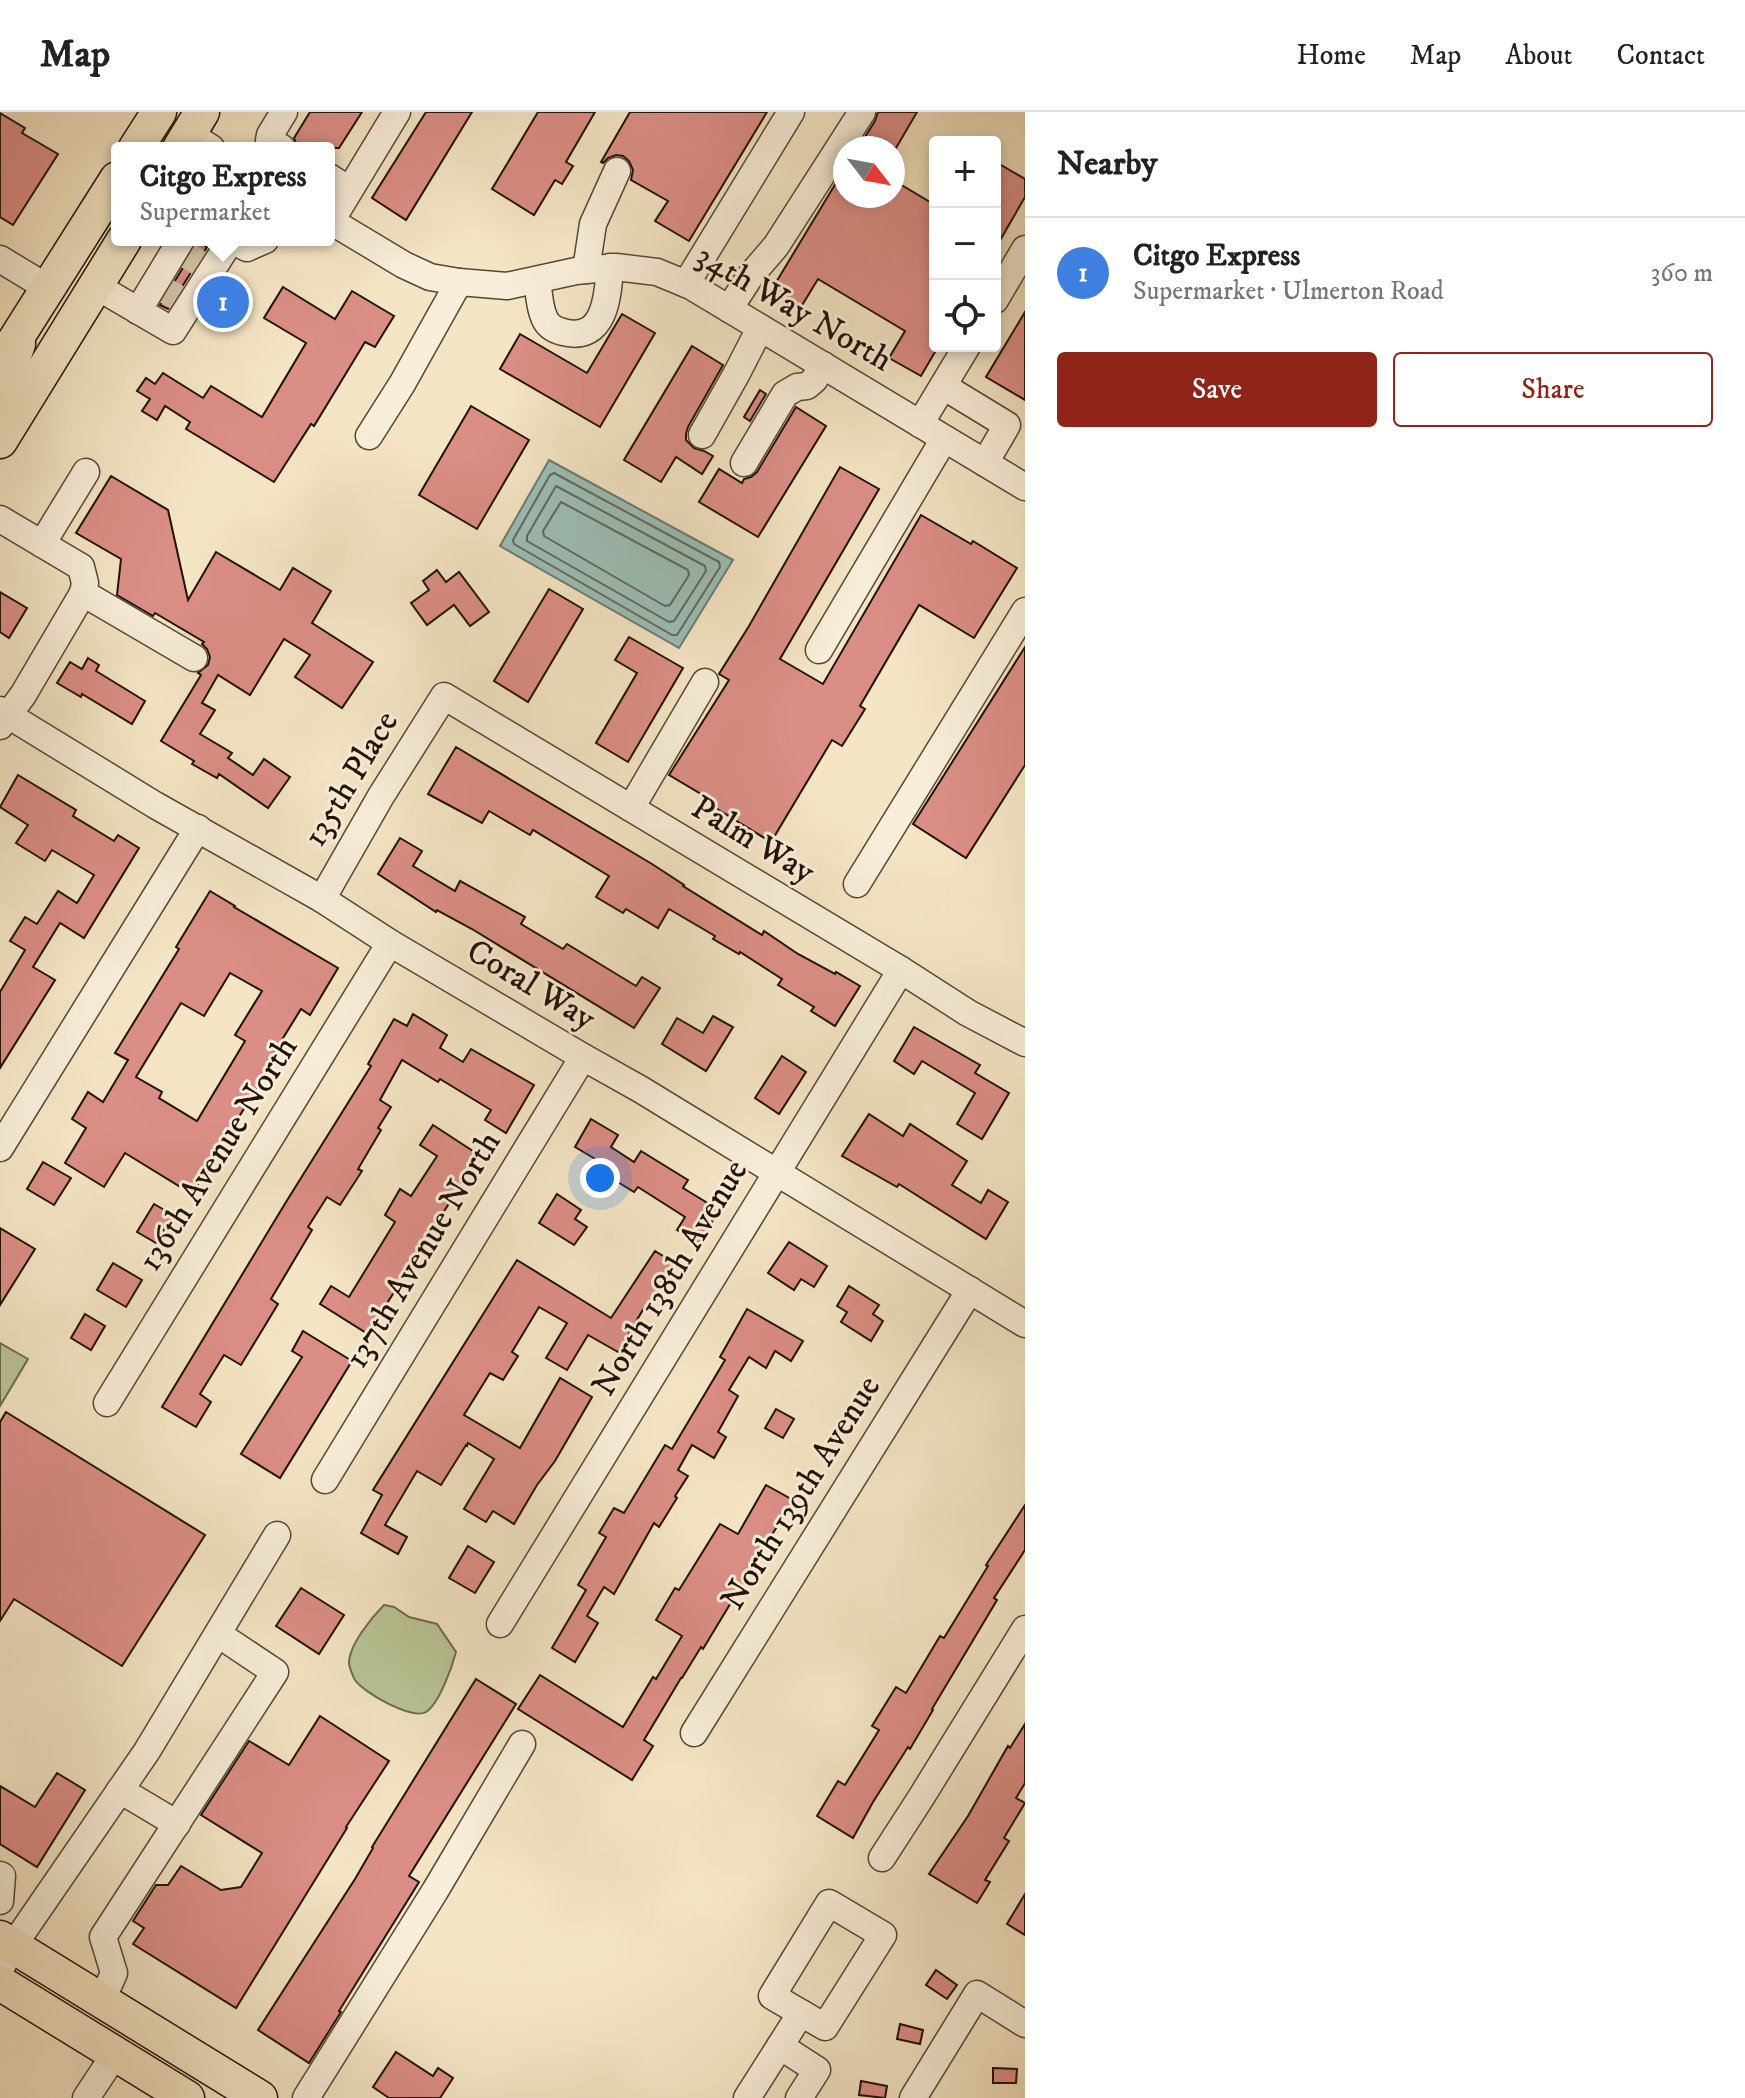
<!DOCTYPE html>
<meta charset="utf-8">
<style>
:root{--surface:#fff;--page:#f6f6f6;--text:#222;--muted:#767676;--line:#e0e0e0;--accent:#8f2418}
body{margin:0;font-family:"IM FELL DW Pica",serif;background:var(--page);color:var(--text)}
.controls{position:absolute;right:24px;top:24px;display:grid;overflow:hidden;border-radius:8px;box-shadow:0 4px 12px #0003}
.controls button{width:72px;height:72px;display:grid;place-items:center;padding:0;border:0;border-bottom:2px solid var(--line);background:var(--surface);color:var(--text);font:40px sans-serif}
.compass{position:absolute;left:833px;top:24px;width:72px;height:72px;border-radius:50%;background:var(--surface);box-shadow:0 4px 12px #0003;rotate:121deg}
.you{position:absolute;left:600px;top:1066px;width:28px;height:28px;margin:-20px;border:6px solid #fff;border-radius:50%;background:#1a73e8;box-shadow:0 0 0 12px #1a73e833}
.badge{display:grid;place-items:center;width:52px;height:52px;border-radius:50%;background:var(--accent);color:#fff;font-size:26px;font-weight:700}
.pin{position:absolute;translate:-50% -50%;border:4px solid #fff;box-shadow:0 2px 8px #0006}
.popup{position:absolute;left:111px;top:30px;width:224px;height:104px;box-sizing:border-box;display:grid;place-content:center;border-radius:8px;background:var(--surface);filter:drop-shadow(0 2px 6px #0005);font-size:26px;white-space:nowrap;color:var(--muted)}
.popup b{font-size:30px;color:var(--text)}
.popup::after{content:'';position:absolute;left:50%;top:100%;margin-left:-16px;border:16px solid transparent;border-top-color:var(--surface)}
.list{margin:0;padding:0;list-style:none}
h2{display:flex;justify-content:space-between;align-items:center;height:104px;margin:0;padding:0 32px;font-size:34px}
h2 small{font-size:26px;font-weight:400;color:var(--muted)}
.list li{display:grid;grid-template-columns:52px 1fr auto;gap:24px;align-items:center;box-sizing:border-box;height:112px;padding:0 32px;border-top:2px solid var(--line)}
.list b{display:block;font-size:30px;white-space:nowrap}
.list p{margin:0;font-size:26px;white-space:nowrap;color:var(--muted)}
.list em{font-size:26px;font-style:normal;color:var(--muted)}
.actions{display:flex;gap:16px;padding:24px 32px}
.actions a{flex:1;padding:18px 0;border:2px solid var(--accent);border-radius:8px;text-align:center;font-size:28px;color:var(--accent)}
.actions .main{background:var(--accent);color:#fff}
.icon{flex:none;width:44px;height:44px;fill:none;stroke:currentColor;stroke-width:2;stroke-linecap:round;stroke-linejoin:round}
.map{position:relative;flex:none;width:1025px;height:1986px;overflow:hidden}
header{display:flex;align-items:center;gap:48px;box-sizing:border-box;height:112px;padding:0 40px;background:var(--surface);border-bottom:2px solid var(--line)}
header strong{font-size:38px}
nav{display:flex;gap:44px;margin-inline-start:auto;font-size:28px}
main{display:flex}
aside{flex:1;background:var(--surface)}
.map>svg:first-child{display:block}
.green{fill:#b9c596;stroke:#6e6b4f;stroke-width:2}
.water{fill:#9cbfb7;stroke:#6b7971;stroke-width:2}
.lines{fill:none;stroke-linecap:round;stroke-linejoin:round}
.shore{stroke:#5f6860;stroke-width:2}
.building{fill:#db8e86;stroke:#221108;stroke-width:2;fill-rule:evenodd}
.minor-tunnel{stroke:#d4c5a8;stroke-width:26;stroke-dasharray:26 13;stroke-linecap:butt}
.minor-casing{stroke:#564637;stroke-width:29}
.major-casing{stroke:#221108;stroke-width:37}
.minor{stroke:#f8eed9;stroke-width:26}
.major{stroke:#f4e5c4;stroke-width:34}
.labels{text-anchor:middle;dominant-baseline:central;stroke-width:6;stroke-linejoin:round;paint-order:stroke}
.street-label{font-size:34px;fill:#221108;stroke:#f8eed9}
</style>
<header>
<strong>Map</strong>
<nav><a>Home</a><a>Map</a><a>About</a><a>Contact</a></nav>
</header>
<main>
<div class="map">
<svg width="1025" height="1986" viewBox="0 0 1025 1986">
<rect width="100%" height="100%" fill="#f4e5c4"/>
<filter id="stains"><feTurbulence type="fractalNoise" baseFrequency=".0025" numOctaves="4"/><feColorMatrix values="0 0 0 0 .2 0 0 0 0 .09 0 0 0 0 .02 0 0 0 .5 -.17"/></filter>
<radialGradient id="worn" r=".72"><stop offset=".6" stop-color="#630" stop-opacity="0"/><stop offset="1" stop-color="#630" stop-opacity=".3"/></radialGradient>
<g class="green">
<path d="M0,1231L28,1247L0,1294Z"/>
<path d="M384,1493L394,1495L409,1505L437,1512L456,1540C452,1555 439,1592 426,1600C412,1608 364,1581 355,1568C353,1565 349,1554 349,1551C349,1533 372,1505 384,1493Z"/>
</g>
<path class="water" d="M549,348L733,448L679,536L500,434Z"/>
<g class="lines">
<g class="shore">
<path d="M554,361L719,450L720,455L677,523H672L514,432L513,428L550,363Z"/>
<path d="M556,374L705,454L706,459L674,509L669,510L527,429V424Z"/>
<path d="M561,390L688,458L689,463L670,493L665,494L544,424L543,419Z"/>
</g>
</g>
<g class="building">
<path d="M310,0H362L339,36H298L294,26Z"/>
<path d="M426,0H472L406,108L372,86Z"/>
<path d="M538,0H595L566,50L573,54L562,72L555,68L534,103L492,77Z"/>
<path d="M630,0H767L689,129L655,109L668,89L631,68L633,58L629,49L623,44L616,43L608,46L603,51L601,50Z"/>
<path d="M878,0H917L896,36H858L875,9Z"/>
<path d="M0,1L25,16L22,21L58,42L13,113L0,105Z"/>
<path d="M1001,53L1025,67V85L995,137V64Z"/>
<path d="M845,56V84H893V68L935,93V240L921,264L889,246L905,219L818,167L801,195L772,177Z"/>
<path d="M197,129L207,135L168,197L160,193L195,136Z"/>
<path d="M223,170L243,183L225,212L205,199Z"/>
<path d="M283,175L335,207L352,179L394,204L375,235L365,230L314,314L311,312L274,370L186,317L190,310L165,294L157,308L142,299L150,287L137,279L146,266L155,272L163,261L203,286L211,274L262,305L306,231L264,206Z"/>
<path d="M1025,200V288L986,265Z"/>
<path d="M622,202L655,221L600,315L500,257L520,222L587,261Z"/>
<path d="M692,234L723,253L688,315L686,322V328L694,336L704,339L713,344L702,362L676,345L661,370L624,348Z"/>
<path d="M760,278L766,282L750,309L744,305Z"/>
<path d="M471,294L529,328L477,417L419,383Z"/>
<path d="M796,295L826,314L758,425L699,390L719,357L742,371L744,367L751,365L757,360Z"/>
<path d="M840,355L879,377L780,547L823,572L921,403L971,432L973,429L1017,456L974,526L919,493L860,594L865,597L842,634L832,628L771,730L714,695L716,691L669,663L729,568L719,562L749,514Z"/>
<path d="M111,364L168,398L188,488L216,440L280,478L293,456L331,479L312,511L373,550L342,596L295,565L310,543L284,527L250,583L218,563L202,591L215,598L200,622L232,641L228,646L253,663L264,647L290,665L268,696L219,662L217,666L192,652L194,649L161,629L201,563L198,561L208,553L210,545L207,537L202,532L204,530L155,501L153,504L117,483L121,447L76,421Z"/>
<path d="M437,458L446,470L459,460L489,500L470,514L454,493L427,513L411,491L429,478L423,469Z"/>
<path d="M549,477L583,497L528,590L494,569Z"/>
<path d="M0,480L27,496L9,526L0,520Z"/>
<path d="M629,525L683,556L628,650L596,631L637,561L615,548Z"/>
<path d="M1025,535V653L966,746L913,712Z"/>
<path d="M88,546L99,553L96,559L145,589L132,612L82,582L81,585L57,571L70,550L82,557Z"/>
<path d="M456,635L652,752L684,773L683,774L762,823L764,819L798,842L835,862L836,860L860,874L835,914L811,899L814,895L778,873L782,867L740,840L739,842L713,827L715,824L669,797L658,816L626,797L623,801L596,785L609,764L533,718L530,723L489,699L482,711L428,682Z"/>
<path d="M18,663L76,698L73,704L114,729L118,723L139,736L84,826L60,811L33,855L55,868L0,956V880L25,838L10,829L25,805L37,812L58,779L77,791L94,763L52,738L45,749L16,731L28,713L0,695Z"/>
<path d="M400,726L422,739L413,754L455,779L460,769L525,805L521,812L563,837L567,832L636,874L642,865L660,876L634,916L472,817L437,798L436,800L378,762Z"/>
<path d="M210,779L235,794L234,795L338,856L310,903L301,897L267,952L270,954L192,1082L125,1041L104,1075L65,1051L86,1016L72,1007L88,980L103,990L128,948L115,941L179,837L176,835ZM230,861L262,879L235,923L245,929L197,1009L159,986L162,980L136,965L181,891L204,904Z"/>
<path d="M413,902L447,923L440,936L463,950L471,937L534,973L506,1021L485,1008L491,998L440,967L438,970L402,948L380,988L391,995L378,1016L381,1018L358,1057L362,1059L340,1093L327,1085L308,1115L312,1118L271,1187L278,1192L241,1253L224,1243L200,1282L211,1290L196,1315L162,1295L286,1090L371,954L368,952L394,907L407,914Z"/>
<path d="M713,904L733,915L706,959L662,932L677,906L703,921Z"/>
<path d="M914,915L980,953L975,961L1009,981L982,1027L957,1012L975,981L922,949L914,962L894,949Z"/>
<path d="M782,944L806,960L779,1002L755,986Z"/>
<path d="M869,1002L903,1024L910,1012L967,1049L952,1073L981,1091L988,1078L1008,1090L986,1127L899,1072L897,1075L842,1044Z"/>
<path d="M591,1007L618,1023L611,1035L634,1050L641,1039L688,1068L683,1076L719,1098L699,1131L677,1118L685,1105L638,1075L634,1080L608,1064L612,1057L575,1035Z"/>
<path d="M433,1013L479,1043L368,1222L320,1192L331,1174L349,1185L395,1110L385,1103L400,1077L411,1084L437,1044L420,1033Z"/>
<path d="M43,1050L71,1066L54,1093L27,1077Z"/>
<path d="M557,1082L581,1098L575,1107L587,1115L574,1133L539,1111Z"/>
<path d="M154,1092L173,1103L156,1131L137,1120Z"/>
<path d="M0,1116L35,1137L0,1193Z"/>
<path d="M789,1130L827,1154L814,1175L801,1167L794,1178L768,1161Z"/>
<path d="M655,1139L676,1152L647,1198L644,1196L618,1240L588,1223L567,1258L546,1246L567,1211L539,1195L512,1240L518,1244L503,1268L490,1261L464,1303L520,1336L560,1266L592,1285L555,1349L537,1373L514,1412L493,1399L486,1410L464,1397L494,1347L468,1331L467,1334L466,1333L441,1373L417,1359L385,1413L407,1425L398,1442L361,1421L382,1383L373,1378L517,1148L611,1206Z"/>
<path d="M113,1151L142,1168L126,1195L97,1178Z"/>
<path d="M849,1174L879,1193L873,1202L883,1209L871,1229L841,1210L847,1200L837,1194Z"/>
<path d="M747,1197L803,1229L791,1249L775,1239L766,1256L749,1245L729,1278L738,1284L718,1320L726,1325L714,1346L692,1333L678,1358L688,1364L675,1384L677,1386L659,1415L654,1411L614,1482L604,1475L587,1504L598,1511L575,1550L552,1536L586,1478L578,1473L606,1425L599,1421L614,1396L624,1401L665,1333L672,1337L725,1248L720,1245Z"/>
<path d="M85,1202L105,1214L91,1238L71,1226Z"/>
<path d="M303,1219L352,1249L280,1366L241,1342L302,1245L292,1239Z"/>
<path d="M776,1297L794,1307L783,1326L765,1316Z"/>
<path d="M6,1300L205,1423L122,1554L14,1487L0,1509V1310Z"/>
<path d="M766,1373L793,1388L703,1537L701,1535L682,1566H681L644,1628L653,1634L632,1668L518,1597L540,1563L623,1615L653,1565L656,1567L682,1524L656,1508L675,1476L679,1478L720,1412L738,1422Z"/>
<path d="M1025,1393V1438L994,1486L997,1488L932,1597L933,1598L910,1637L908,1635L873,1690L853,1726L817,1704L838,1669L845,1673L879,1618L872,1614L896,1575L906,1581L940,1524L944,1526L988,1454L986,1453Z"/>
<path d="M468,1434L494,1450L475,1481L449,1466Z"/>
<path d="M301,1476L344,1503L319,1542L276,1514Z"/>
<path d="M476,1567L516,1592L409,1764L419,1770L339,1899L341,1900L309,1951L258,1918L355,1767L373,1736L372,1735Z"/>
<path d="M320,1604L389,1649L346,1715L347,1716L236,1896L133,1832L144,1816L133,1809L156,1773H168L181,1754L221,1778L241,1775L262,1741L201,1703L249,1629L289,1653Z"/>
<path d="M1025,1612V1671L1016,1686L1025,1691L1004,1726L1009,1729L985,1768L990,1770L977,1791L929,1762L968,1704L1008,1634L1010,1636Z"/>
<path d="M57,1661L85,1678L37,1755L0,1732V1674L35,1695Z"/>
<path d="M1025,1782V1823L1007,1812Z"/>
<path d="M936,1858L957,1873L947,1887L926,1873Z"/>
<path d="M900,1912L923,1918L920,1932L897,1927Z"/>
<path d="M396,1940L433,1964L438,1956L453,1966L440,1986H389L373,1975Z"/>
<path d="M993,1956L1017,1957L1016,1971H993Z"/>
<path d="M861,1969L887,1974L885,1986L859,1983Z"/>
</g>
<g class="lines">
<g class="minor-tunnel">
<path d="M182,140L199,151"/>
<path d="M161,176L178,186"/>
</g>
<defs>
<g id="minor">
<path d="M189,22L211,36"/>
<path d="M282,36L269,28L270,23L284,0"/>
<path d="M329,65L349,78"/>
<path d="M329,108L404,153L430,165L459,170L507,174L576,159L616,155L657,160L691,174L1025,375"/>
<path d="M331,109L397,0"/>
<path d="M0,147L48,176"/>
<path d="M586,158L593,112L617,59"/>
<path d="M537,168C539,179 539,194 544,205C547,213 554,218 563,220C605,231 608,184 610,155"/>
<path d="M686,172L791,0"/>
<path d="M96,174L173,219L231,128L247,136L265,128"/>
<path d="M995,188L1025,137"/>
<path d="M729,197L751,163L776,134L862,0"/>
<path d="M138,199L181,128"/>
<path d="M943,274L1007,313L985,351"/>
<path d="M920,312L967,234"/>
<path d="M702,323L737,261L760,216"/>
<path d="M369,324L402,272L459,170"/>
<path d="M744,351L785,282L797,275L807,274L814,268L823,253"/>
<path d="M0,407L81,455L85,471L83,481L194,546"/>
<path d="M42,432L86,360"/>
<path d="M819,538L944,327"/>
<path d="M0,598L155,693L322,787L390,831L583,945L640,977L1025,1212"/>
<path d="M0,614L23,583L83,481"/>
<path d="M631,696L705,570"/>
<path d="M857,772L1025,499"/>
<path d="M322,787L381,684L444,584L901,858L968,901L1025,931"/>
<path d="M0,1036L198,716"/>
<path d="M107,1291L390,831"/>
<path d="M325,1368L583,945"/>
<path d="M500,1512L901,858"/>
<path d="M694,1621L970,1178"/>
<path d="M120,1678L177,1712"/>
<path d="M882,1746L922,1684L1025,1517"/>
<path d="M0,1763L2,1764L0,1789"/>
<path d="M829,1791L883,1823L825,1915L772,1884Z"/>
<path d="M0,1857L13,1834L147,1639L277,1423"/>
<path d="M102,1888L114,1861L103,1825L275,1560L218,1522"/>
<path d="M780,1934L817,1958L799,1986"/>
<path d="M86,1986L115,1942"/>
<path d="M306,1986L435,1779L522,1632"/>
<path d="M747,1986L801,1901"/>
<path d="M913,1986L977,1882L1025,1912"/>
</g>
<g id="major">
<path d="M136,36L159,0"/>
<path d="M180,36L202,0"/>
<path d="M0,252L117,67"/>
<path d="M0,284L18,232"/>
<path d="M0,329L124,128"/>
<path d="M0,1826L260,1986"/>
<path d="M0,1871L187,1986"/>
</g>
</defs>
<use href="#minor" class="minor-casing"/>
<use href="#major" class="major-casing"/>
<use href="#minor" class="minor"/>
<use href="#major" class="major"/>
</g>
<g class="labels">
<g class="street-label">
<text transform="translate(794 196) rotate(30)">34th Way North</text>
<text transform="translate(351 667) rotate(-59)">135th Place</text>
<text transform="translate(753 728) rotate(31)">Palm Way</text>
<text transform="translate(531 873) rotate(31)">Coral Way</text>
<text transform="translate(218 1042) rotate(-58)">136th Avenue North</text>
<text transform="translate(423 1138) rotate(-59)">137th Avenue North</text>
<text transform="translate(670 1166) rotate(-59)">North 138th Avenue</text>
<text transform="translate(801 1381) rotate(-58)">North 139th Avenue</text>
</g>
</g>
<rect width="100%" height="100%" filter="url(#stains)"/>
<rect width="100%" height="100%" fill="url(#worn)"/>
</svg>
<div class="controls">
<button>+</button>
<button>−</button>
<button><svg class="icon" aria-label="locate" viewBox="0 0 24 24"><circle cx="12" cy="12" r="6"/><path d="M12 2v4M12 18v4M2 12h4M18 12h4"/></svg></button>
</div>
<svg class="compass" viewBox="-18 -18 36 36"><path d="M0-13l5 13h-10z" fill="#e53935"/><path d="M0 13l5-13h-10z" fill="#767676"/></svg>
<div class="you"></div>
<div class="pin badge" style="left:223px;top:190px;background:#3f7fe0">1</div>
<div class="popup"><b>Citgo Express</b>Supermarket</div>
</div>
<aside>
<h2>Nearby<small></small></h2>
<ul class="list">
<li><span class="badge" style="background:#3f7fe0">1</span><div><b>Citgo Express</b><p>Supermarket · Ulmerton Road</p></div><em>360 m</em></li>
</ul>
<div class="actions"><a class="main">Save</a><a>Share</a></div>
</aside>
</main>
